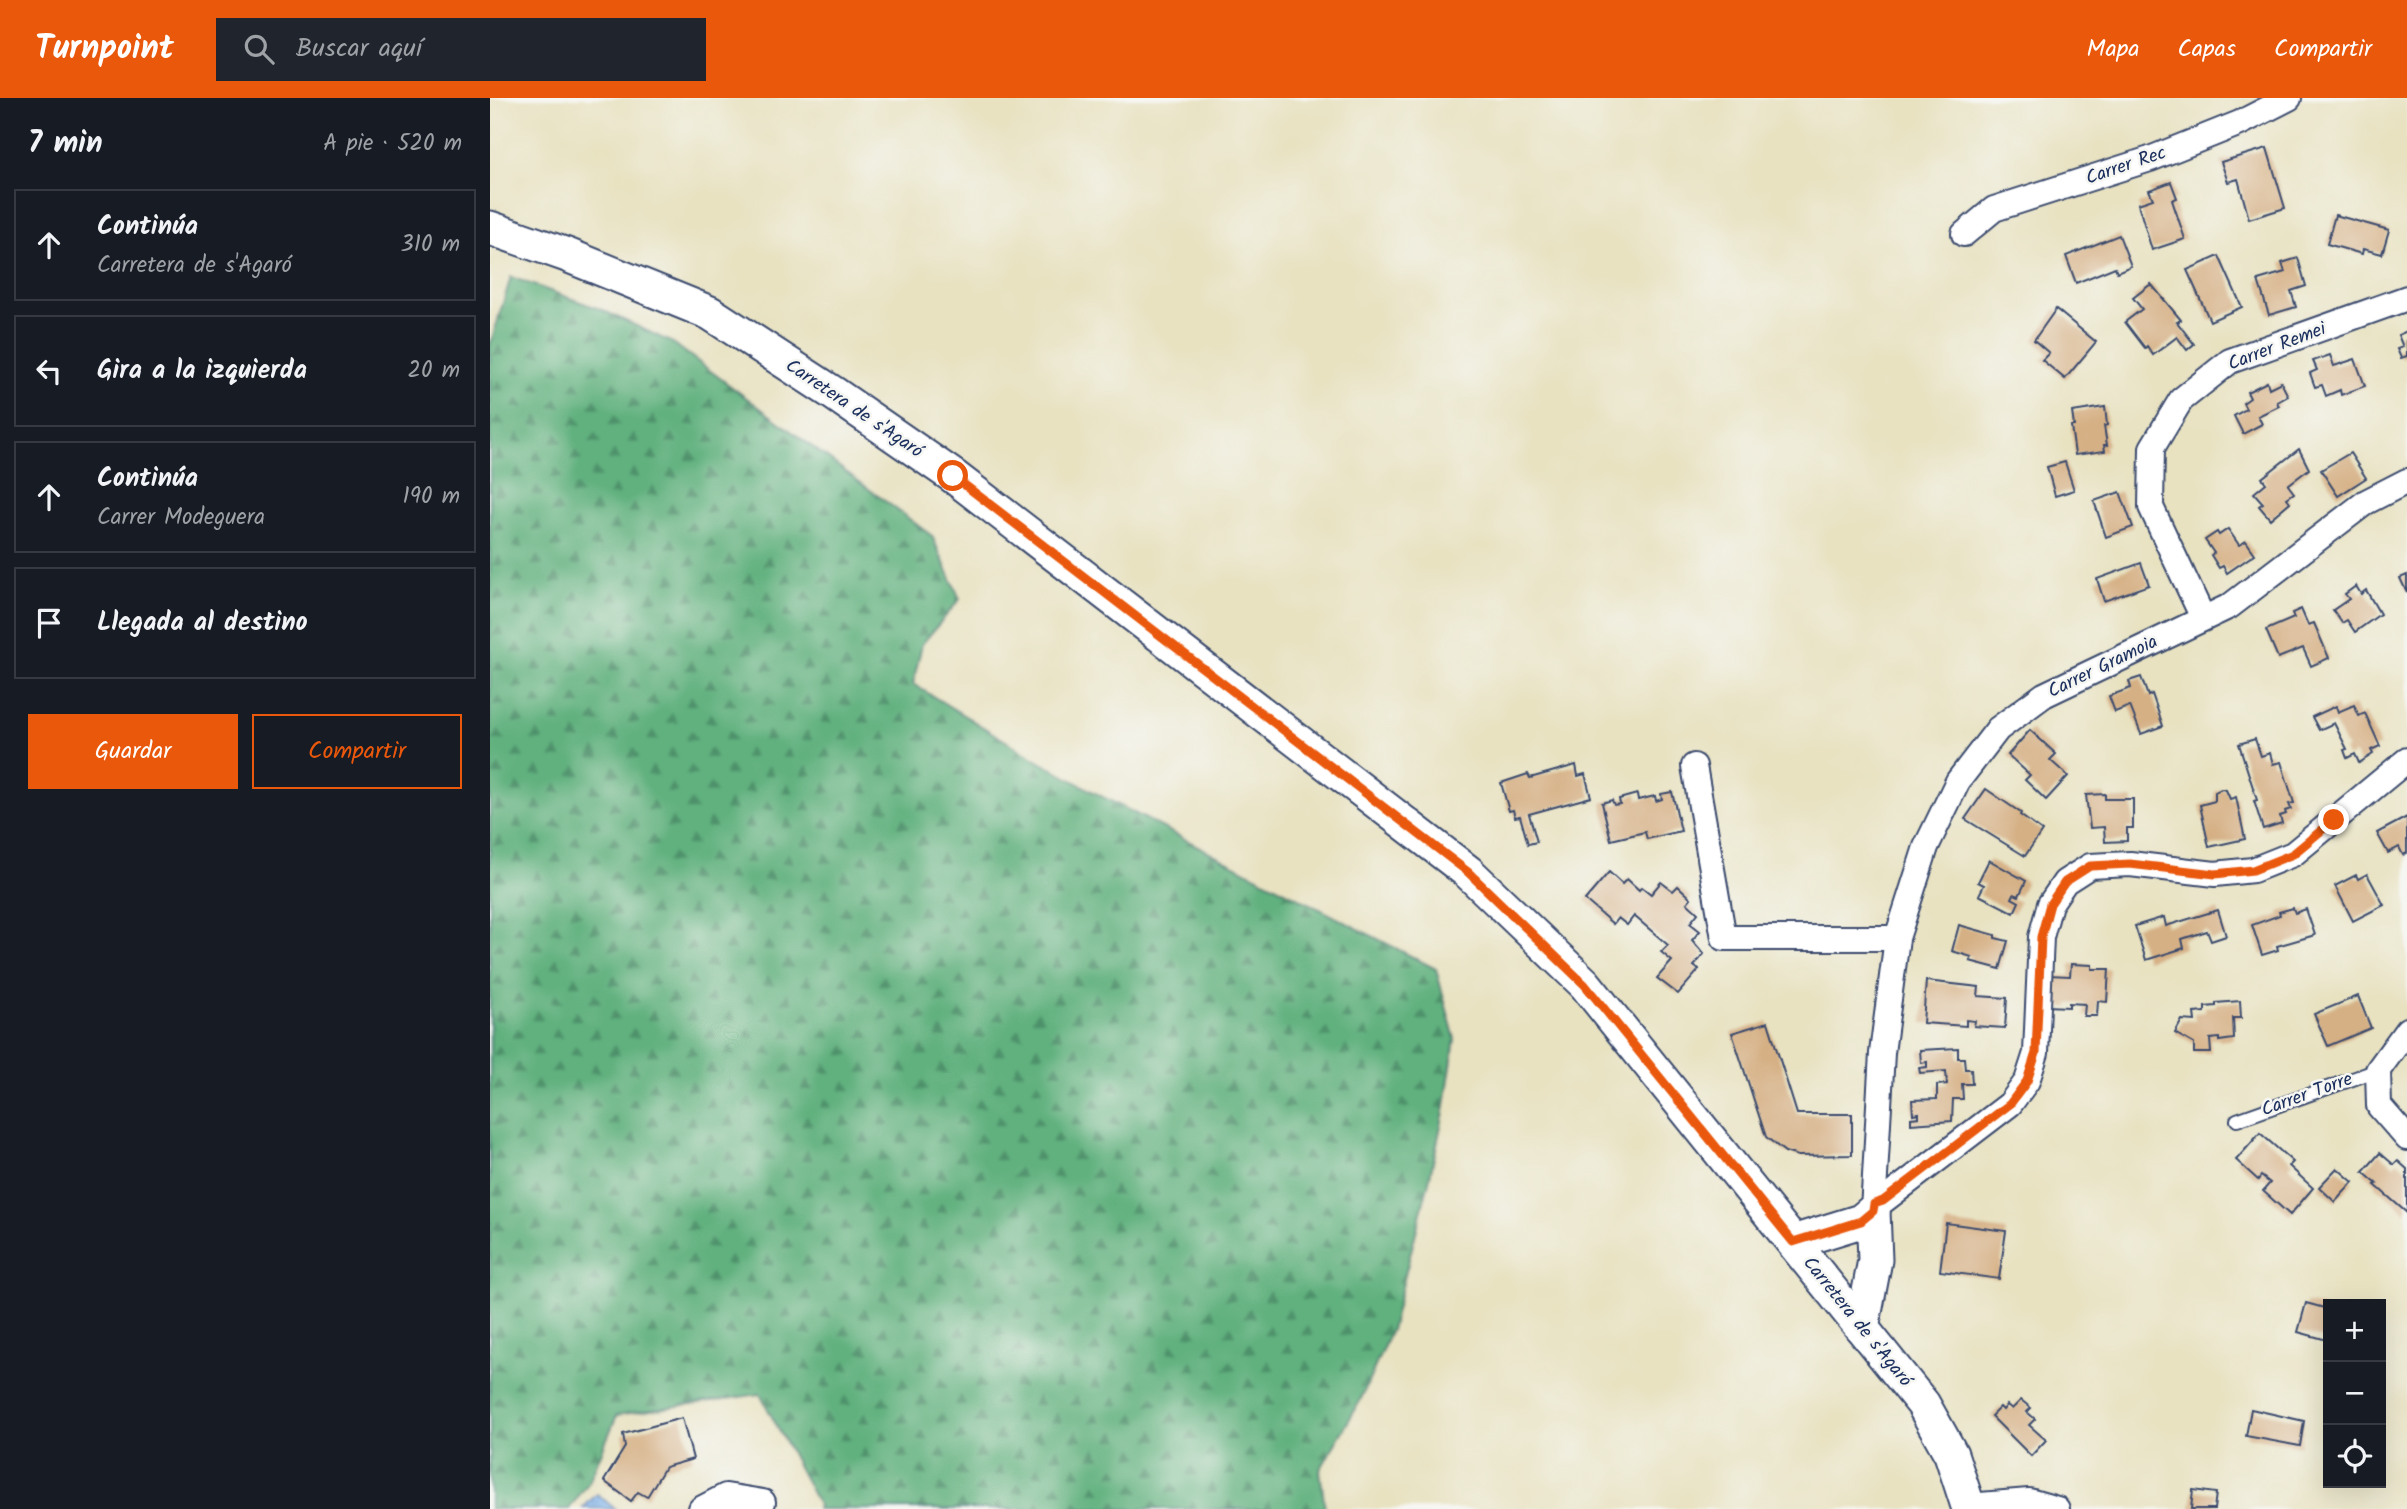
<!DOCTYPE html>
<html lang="es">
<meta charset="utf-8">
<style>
:root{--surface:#171b24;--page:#20242c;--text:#f1f3f6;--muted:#9ea1a6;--line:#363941;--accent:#ea580c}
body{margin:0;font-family:Kalam,sans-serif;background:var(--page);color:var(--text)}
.controls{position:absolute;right:21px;bottom:21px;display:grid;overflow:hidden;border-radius:0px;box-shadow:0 7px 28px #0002}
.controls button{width:63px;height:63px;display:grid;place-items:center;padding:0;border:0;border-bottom:2px solid var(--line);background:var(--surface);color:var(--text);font:35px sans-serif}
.stop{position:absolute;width:21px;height:21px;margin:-16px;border:5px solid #ea580c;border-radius:50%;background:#fff}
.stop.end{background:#ea580c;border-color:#fff;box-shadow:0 2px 7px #0008}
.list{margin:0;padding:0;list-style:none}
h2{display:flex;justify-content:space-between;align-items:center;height:91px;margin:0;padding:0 28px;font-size:30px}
h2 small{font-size:23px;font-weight:400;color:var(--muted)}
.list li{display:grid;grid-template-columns:46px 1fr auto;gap:21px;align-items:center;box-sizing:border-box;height:112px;margin:0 14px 14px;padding:0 14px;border:2px solid var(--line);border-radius:0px}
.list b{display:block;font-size:26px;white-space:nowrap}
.list p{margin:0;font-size:23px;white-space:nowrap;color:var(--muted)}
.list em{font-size:23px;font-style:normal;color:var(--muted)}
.actions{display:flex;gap:14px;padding:21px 28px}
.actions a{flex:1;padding:16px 0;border:2px solid var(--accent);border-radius:0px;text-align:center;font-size:24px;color:var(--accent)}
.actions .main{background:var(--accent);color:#fff}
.icon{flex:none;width:38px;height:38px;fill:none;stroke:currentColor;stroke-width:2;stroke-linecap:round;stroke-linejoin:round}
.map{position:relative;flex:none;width:1917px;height:1411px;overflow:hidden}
header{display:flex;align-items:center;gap:42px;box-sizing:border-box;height:98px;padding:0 35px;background:var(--accent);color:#fff}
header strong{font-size:33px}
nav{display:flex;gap:38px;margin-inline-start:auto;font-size:24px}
.search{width:490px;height:63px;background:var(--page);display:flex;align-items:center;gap:18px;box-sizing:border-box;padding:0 24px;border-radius:0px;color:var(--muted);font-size:26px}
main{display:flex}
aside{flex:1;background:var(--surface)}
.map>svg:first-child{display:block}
.forest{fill:url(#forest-firs);stroke:#3e706e;stroke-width:2}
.water{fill:url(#water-ripples);stroke:#4c70a4;stroke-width:2}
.building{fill:#d6b085}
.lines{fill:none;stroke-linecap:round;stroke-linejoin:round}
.lane-casing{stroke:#3a4a6d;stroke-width:16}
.street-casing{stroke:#3a4a6d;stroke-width:28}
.secondary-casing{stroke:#3a4a6d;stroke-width:37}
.lane{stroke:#fff;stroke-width:12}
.street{stroke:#fff;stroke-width:24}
.secondary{stroke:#fff;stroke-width:33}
.route{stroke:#ea580c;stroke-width:9}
.labels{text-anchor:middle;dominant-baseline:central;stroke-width:5;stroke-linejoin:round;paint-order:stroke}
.street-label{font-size:19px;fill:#1b2f5e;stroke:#f6f6f2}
</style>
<header>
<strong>Turnpoint</strong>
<div class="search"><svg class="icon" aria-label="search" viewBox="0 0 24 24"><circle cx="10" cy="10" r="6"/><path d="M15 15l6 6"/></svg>Buscar aquí</div>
<nav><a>Mapa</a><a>Capas</a><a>Compartir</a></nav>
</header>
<main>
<aside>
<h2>7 min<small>A pie · 520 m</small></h2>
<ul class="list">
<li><svg class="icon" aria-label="ahead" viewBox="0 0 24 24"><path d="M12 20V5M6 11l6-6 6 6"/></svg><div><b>Continúa</b><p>Carretera de s'Agaró</p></div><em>310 m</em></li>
<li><svg class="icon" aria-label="left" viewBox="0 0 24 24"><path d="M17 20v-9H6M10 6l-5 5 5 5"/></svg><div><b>Gira a la izquierda</b></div><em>20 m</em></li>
<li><svg class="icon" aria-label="ahead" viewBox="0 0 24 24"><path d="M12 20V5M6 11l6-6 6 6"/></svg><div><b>Continúa</b><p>Carrer Modeguera</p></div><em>190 m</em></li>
<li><svg class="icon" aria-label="arrive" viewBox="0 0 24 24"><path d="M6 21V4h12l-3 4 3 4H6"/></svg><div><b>Llegada al destino</b></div></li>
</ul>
<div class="actions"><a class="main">Guardar</a><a>Compartir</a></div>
</aside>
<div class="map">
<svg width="1917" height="1411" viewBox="0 0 1917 1411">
<defs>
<pattern id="forest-firs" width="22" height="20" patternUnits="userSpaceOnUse" patternTransform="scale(1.75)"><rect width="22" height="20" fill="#60b17e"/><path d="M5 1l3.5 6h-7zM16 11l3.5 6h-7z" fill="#4e906a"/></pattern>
<pattern id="water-ripples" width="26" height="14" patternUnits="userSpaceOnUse" patternTransform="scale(1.75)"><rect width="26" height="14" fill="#7cb2eb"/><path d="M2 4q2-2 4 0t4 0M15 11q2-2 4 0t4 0" fill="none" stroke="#6591c2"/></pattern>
</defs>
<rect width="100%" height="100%" fill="#f6f6f2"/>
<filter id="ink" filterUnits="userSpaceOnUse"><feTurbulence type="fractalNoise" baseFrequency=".0143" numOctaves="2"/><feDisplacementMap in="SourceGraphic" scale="14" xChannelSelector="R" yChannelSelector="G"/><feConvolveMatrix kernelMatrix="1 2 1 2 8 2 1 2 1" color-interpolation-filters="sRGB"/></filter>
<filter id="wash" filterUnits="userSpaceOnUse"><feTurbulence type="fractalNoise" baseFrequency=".00686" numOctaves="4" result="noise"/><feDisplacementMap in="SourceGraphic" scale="28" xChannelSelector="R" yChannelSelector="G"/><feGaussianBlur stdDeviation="1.57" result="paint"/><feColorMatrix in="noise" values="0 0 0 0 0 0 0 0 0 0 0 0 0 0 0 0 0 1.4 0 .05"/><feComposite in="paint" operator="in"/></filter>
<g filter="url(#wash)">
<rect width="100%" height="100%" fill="#e8e2c1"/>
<path class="forest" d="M21,179L110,211L183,245L442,438L470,501L432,546L423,586L550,664L615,700L946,871L965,941L954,1014L938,1087L901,1232L870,1303L830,1372L835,1411H327L328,1407L270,1296L127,1317L99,1384L79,1411H0V247Z"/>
<path class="water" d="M107,1396L125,1411L93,1410Z"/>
<g id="blocks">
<g class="building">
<path d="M1777,50L1795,110L1759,121L1748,81L1738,84L1731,64Z"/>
<path d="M1681,84L1687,100L1682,102L1695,141L1662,152L1648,106L1663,101L1659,92Z"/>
<path d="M1845,117L1899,132L1892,156L1873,151L1872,156L1837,146Z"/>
<path d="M1629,137L1641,168L1627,174L1625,169L1586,185L1576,158Z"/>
<path d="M1729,158L1752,209L1720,223L1697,172Z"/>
<path d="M1808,160L1816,188L1801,193L1806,209L1779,217L1768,182L1795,174L1792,165Z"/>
<path d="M1661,186L1691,222L1687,224L1704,246L1697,252L1687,239L1663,257L1657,248L1655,250L1635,224L1652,211L1643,200Z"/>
<path d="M1566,211L1606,244L1575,281L1552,262L1559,255L1544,242Z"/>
<path d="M1917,233V258L1911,260L1907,251L1913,249L1908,237Z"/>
<path d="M1840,257L1844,268L1865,261L1875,288L1851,297L1850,292L1836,298L1832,287L1825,289L1820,275L1827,272L1823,263Z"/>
<path d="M1777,284L1779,290L1791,284L1798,298L1787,304L1789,308L1768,318L1772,326L1753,336L1744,318L1756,311L1753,305L1760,300L1757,294Z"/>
<path d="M1615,309L1617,327L1614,328L1617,347H1614L1615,353L1585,357L1581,328H1584L1582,314Z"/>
<path d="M1809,351L1819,371L1798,387L1804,395L1797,400L1800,404L1780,421L1769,408L1773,405L1764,395L1776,385L1772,380Z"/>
<path d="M1860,355L1876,380L1848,398L1831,372Z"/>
<path d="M1575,364L1584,392L1565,398L1557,369Z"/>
<path d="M1630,394L1643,429L1616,439L1604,403Z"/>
<path d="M1738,431L1749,447L1756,443L1765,456L1737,475L1733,468L1729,470L1721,457L1724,455L1715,442L1727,434L1729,437Z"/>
<path d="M1651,465L1659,487L1614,503L1607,481Z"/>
<path d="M1917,477V495L1910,480Z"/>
<path d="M1866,488L1871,496L1876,492L1890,516L1865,534L1857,522L1852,525L1843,512L1859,501L1855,496Z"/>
<path d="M1811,511L1818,527L1824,525L1839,560L1821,568L1813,550L1788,560L1776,532L1804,520L1802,515Z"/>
<path d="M1651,579L1658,598L1662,596L1673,628L1651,636L1640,608L1625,614L1619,598L1641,590L1639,583Z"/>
<path d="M1864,607L1869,618L1875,615L1890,648L1881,652L1883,656L1869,665L1865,656L1857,660L1854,652L1857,651L1844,625L1829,632L1822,619L1846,608L1848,614Z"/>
<path d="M1540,632L1566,656L1560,662L1578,678L1556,702L1535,682L1540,677L1518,657Z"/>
<path d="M1765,641L1771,658L1780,655L1783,666L1791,664L1804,705L1799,706L1801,711L1795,713L1796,716L1790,718L1792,725L1773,731L1764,703L1767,702L1749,646Z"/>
<path d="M1086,667L1088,678L1095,676L1101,699L1039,716L1047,744L1038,746L1030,718L1025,719L1023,712L1019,713L1011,685L1038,676L1040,680Z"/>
<path d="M1496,691L1531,715L1530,717L1552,733L1535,758L1475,721Z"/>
<path d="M1731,691L1736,692L1740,701L1746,699L1755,741L1719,749L1710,707L1725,703V694Z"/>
<path d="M1182,694L1191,733L1157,741L1155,734L1121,742L1112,705L1122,702L1124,707L1130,706L1129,701L1147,696L1148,702L1165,698L1166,703L1172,701L1171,696Z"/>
<path d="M1615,696V701H1643V730H1637V743L1615,744L1614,729L1600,730L1596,697Z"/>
<path d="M1917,719V755L1913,757L1909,749L1898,755L1887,735Z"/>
<path d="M1499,762L1536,783L1529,798L1524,796L1522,800L1529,804L1524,815L1489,797L1494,787L1488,784Z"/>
<path d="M1119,774L1132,786L1137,781L1149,792L1152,789L1161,796L1171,784L1183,793L1188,788L1201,800L1197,805L1208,815L1200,825L1210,833L1202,842L1214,856L1204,868L1209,872L1188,896L1167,880L1182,863L1171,854L1178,847L1144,818L1137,827L1128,820L1123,826L1095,802Z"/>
<path d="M1877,776L1894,807L1863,823L1845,788L1866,777L1868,781Z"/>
<path d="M1803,810L1805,815L1816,811L1825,837L1787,848L1788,852L1772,857L1762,827L1790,817L1789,814Z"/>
<path d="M1728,812L1736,838L1721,843L1717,833L1692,841L1694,850L1656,862L1645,828L1674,819L1676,828Z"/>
<path d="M1469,827L1505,837V840L1518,843L1510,871L1480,863L1482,859L1462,853Z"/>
<path d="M1581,866L1602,867V871H1619L1617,904L1608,903L1607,918H1594L1595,906L1579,905V909L1556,908L1558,877L1580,878Z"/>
<path d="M1436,883L1489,889L1488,898L1517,900L1515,930L1484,928L1485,923L1476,922V928L1433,925Z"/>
<path d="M1868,898L1881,930L1838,948L1824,916Z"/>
<path d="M1750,903L1751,920H1743L1744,941L1729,943V940L1720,941L1721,955H1704V946L1685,935L1692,922L1705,923L1704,915L1715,914V909L1726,908V905Z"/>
<path d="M1278,924L1307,1016H1362V1057L1308,1058L1295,1054L1276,1039L1242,935Z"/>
<path d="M1468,950V960H1474L1475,971H1481L1482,986H1472L1473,1001H1463L1462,1023L1421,1026V1020L1429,1019V1015L1423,1016L1422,1002L1447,1001V987L1457,986L1456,973L1430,975L1429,970L1437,969V964L1431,965L1430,952Z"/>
<path d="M1770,1035L1803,1064L1799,1068L1823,1090L1800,1117L1773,1093L1780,1085L1771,1078L1768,1082L1746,1062Z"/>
<path d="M1890,1055L1904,1067L1908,1063L1917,1071V1115L1885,1087L1887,1086L1873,1074Z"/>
<path d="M1847,1070L1863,1084L1845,1104L1829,1089Z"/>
<path d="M1456,1125L1516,1133L1509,1181L1450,1173Z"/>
<path d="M1816,1205L1838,1211L1837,1242L1808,1234Z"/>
<path d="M1531,1302L1541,1310L1537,1314L1545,1321L1539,1327L1556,1342L1541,1358L1501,1318L1510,1309L1513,1312L1517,1307L1522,1311Z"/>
<path d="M1761,1311L1814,1323L1810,1348L1756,1338Z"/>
<path d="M192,1320L203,1361L175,1369L157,1399L148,1394L141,1403L114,1383L135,1349L133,1336Z"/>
<path d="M1703,1392L1726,1395L1724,1411H1701Z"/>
</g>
</g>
</g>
<g filter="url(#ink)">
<use href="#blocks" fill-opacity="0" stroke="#3a4a6d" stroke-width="2"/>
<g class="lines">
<defs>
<path id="lane" d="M1747,1022L1888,972"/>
<g id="street">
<path d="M1474,136L1504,111L1660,61L1750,25L1799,0"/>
<path d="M1713,520L1661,409L1662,350L1691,302L1740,263L1917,200"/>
<path d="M1204,668L1234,840H1407"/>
<path d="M1917,932L1888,972L1889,1008L1917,1040"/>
<path d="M1384,1106L1393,1103L1520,1006L1537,983L1546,955L1551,839L1560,806L1575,784L1600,768L1640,766L1725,776L1763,772L1803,756L1917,662"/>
<path d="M1383,1113L1392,955L1407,840L1436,749L1468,683L1508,631L1554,597L1740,508L1876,404L1917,383"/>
<path d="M1478,1408L1539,1403L1567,1411"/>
<path d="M211,1411L236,1398L273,1404"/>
</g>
<g id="secondary">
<path d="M0,130L77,157L220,215L343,295L463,378L978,774L1095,886L1433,1306L1461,1356L1479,1411"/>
<path d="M1303,1144L1371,1123L1383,1113"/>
<path d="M1372,1230L1385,1162L1383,1113"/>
</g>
</defs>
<use href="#lane" class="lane-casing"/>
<use href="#street" class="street-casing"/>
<use href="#secondary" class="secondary-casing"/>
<use href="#lane" class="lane"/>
<use href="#street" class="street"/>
<use href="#secondary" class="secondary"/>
</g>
</g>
<g class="lines" filter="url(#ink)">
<path class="route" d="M463,378L978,774L1095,887L1303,1144L1371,1123L1383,1113L1384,1106L1393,1103L1520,1006L1537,983L1546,955L1551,839L1560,806L1575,784L1600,768L1640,766L1725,776L1763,772L1803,756L1844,722"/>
</g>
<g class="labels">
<g class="street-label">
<text transform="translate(1636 68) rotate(-19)">Carrer Rec</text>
<text transform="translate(1787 249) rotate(-21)">Carrer Remei</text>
<text transform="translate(364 311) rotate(34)">Carretera de s'Agaró</text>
<text transform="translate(1613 569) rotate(-26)">Carrer Gramoia</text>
<text transform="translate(1817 997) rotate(-20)">Carrer Torre</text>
<text transform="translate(1367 1224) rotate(51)">Carretera de s'Agaró</text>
</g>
</g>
</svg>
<div class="controls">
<button>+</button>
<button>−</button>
<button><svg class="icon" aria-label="locate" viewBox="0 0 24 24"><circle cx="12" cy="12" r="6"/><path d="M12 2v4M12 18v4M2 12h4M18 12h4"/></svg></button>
</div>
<div class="stop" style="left:463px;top:378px"></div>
<div class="stop end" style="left:1844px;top:722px"></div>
</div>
</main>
